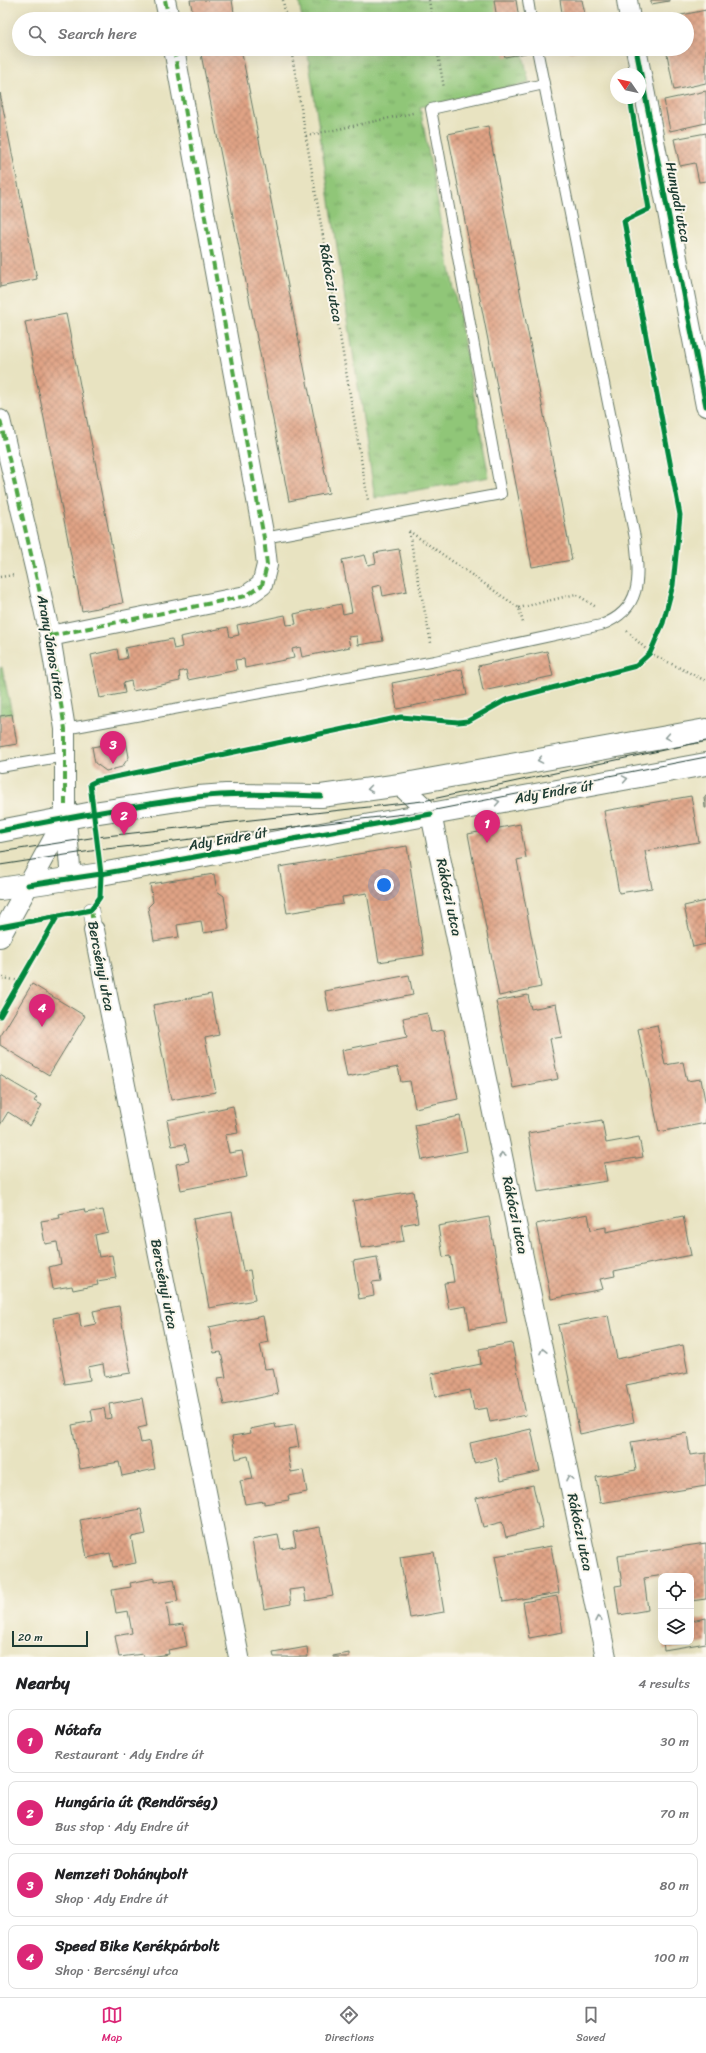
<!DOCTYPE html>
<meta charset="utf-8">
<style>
:root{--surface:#fff;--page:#f2f2f2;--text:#202124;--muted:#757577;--line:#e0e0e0;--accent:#db2777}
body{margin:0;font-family:Sriracha,sans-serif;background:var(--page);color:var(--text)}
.controls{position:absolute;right:12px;bottom:12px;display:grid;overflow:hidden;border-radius:8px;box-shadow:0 4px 16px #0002}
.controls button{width:36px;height:36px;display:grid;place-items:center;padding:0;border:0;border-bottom:1px solid var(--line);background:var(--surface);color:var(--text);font:20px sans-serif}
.compass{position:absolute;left:610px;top:68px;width:36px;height:36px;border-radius:50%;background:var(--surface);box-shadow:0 4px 16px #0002;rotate:304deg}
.scale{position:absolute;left:12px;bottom:10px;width:76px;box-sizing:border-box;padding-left:4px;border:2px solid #1f3d34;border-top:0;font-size:11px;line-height:14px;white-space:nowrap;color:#1f3d34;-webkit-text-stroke:3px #fbf7ec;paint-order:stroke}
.you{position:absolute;left:384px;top:885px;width:14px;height:14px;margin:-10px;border:3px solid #fff;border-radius:50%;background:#1a73e8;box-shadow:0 0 0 6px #1a73e833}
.badge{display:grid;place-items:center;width:26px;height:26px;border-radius:50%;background:var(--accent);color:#fff;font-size:13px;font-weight:700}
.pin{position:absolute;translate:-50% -33px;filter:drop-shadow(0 1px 2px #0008)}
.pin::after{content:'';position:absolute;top:21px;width:14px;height:12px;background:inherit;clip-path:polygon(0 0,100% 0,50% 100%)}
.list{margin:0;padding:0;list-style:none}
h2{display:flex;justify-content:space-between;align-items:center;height:52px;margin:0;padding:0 16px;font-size:17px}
h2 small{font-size:13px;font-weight:400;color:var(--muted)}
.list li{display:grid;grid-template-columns:26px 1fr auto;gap:12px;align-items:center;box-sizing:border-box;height:64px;margin:0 8px 8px;padding:0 8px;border:1px solid var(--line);border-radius:8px}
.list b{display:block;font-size:15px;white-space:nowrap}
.list p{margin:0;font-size:13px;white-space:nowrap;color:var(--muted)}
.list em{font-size:13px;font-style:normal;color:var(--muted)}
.icon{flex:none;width:22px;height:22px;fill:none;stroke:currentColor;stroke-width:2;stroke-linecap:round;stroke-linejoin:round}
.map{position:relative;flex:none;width:706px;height:1657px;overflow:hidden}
.search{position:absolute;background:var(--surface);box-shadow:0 4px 16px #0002;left:12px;right:12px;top:12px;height:44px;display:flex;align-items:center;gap:10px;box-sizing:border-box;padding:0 14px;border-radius:22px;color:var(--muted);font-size:15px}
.sheet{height:340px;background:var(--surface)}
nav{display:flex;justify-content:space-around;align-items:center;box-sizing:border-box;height:56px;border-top:1px solid var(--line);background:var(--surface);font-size:11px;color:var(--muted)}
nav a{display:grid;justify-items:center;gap:2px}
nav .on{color:var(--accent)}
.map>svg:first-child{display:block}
.grass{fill:url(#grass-tufts);stroke:#588256}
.building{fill:url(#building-cross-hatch)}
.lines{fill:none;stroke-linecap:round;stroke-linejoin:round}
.service-casing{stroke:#657765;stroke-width:12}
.pedestrian-casing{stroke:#657765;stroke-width:16}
.minor-casing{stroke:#657765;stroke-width:22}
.tertiary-casing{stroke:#657765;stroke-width:24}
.path{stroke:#657765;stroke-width:2.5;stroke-dasharray:1 3;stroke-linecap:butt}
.service{stroke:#fff;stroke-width:10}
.pedestrian{stroke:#fff;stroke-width:15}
.minor{stroke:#fff;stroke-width:20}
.tertiary{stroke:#fff;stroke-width:22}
.tram{stroke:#1f3d34;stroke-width:1}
.quiet{stroke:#4fa644;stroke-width:4;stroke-dasharray:8 4;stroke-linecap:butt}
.cycleway-casing{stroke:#fbf7ec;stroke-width:8}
.cycleway{stroke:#00873e;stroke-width:5}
.oneway{stroke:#8f9e9a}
.labels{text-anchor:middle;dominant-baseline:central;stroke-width:4;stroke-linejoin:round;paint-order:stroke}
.street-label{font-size:14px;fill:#1f3d34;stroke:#fbf7ec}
</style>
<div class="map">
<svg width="706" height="1657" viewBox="0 0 706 1657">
<defs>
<pattern id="grass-tufts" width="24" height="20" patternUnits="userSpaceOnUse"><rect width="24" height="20" fill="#90c678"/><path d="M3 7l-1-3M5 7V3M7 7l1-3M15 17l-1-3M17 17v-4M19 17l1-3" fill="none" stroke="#75a263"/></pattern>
<pattern id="building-cross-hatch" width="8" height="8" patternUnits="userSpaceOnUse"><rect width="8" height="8" fill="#e0a385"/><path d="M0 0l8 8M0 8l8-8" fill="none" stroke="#b5866e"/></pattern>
</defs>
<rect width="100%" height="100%" fill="#fbf7ec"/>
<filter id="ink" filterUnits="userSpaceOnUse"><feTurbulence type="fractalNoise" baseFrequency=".025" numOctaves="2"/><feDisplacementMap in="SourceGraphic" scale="8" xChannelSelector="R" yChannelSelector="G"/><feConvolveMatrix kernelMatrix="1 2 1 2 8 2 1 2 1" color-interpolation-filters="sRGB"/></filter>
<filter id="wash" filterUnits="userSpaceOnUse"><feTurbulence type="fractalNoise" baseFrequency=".012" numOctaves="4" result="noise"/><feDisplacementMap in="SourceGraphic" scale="16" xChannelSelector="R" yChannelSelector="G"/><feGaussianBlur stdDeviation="0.9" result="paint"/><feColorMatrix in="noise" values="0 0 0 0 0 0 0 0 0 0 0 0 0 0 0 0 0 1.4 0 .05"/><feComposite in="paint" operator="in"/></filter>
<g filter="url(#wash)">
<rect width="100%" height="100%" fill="#e8e3c1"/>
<g class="grass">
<path d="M299,0H512L516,19H302Z"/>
<path d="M307,49H522L529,83L420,107L489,477L375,498Z"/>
<path d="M2,667L12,714L0,716V668Z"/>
</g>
<g id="blocks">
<g class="building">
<path d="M190,0H232L235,19H194Z"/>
<path d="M494,0H516L519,19H497Z"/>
<path d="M560,0H582L586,19H563Z"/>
<path d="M651,0H669V1L651,4Z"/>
<path d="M706,10V83L674,90L666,49H687V19L667,18Z"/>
<path d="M200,49H241L329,493L289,501Z"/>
<path d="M503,49H525L526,53L505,57Z"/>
<path d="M569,49H583V50L570,52Z"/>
<path d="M706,91V123L670,131L664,100Z"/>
<path d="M0,93L37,279L0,287Z"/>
<path d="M488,126L572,560L532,567L448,134Z"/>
<path d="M706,133V181L699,182L695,163L680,166L674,139Z"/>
<path d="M66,314L123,603L82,611L25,322Z"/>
<path d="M399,549L407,591L383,596L381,585L372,587L383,641L358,645L357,636L348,637L350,647L302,657L300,647L292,649L294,658L245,668L244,659L235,660L237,670L188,680L186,670L182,671L179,672L180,681L133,691L131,681L123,683L125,693L100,698L91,655L117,649L119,660L127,658L125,648L172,639L174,649L182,647L180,637L228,627L230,637L239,635L237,625L285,615L287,625L296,624L294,614L341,604L343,614L352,612L342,560L365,555L368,565L376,563L374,553Z"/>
<path d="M547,651L553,676L483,691L478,666Z"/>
<path d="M462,669L467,695L397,709L392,683Z"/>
<path d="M12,714L17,744L0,747V716Z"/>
<path d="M126,741L129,757L122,767L106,771L95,763L92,747Z"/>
<path d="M691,796L699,842L645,851L652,888L619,893L604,811Z"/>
<path d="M706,796V808H705L704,797Z"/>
<path d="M520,824L526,858L517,860L541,987L499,996L468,834Z"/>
<path d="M407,846L424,955L379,962L367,893L342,897L343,904L287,913L279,867Z"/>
<path d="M214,874L217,891L224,896L229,929L203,933L201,921L177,925L179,937L154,941L148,907L153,902L150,884Z"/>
<path d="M706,901V944L693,947L684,906Z"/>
<path d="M409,975L413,995L329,1012L325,991Z"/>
<path d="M32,984L85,1016L49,1075L0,1045V1037Z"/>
<path d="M211,994L219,1035L205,1038L216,1092L171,1100L153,1005Z"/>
<path d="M528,995L531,1009L556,1004L562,1037L550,1039L558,1079L513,1088L496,1001Z"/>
<path d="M427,1013L431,1032L444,1030L458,1099L415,1108L410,1081L401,1082L398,1067L347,1077L342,1050L407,1037L403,1018Z"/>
<path d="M657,1025L665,1065L683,1062L687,1081L701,1079L706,1106V1123L659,1132L638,1029Z"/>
<path d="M0,1075L37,1097L34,1101L42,1105L30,1126L8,1112L0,1125Z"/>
<path d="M233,1106L238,1133L225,1135L229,1153L242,1151L247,1177L181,1190L176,1164L189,1161L185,1144L172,1146L167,1120Z"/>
<path d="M460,1116L467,1151L422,1160L415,1125Z"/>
<path d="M602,1120L606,1143L639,1137L643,1157L604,1163L607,1181L538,1192L528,1133Z"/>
<path d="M413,1191L418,1222L401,1225L404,1241L361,1248L353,1201Z"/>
<path d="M84,1209L85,1213L103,1210L108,1232L95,1235L99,1257L112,1255L116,1278L97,1281L98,1285L73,1290L72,1286L53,1289L49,1267L61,1264L57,1242L45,1244L41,1221L60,1218L59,1214Z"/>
<path d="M232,1212L243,1271L250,1270L255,1300L209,1308L193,1219Z"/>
<path d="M588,1214L591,1230L606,1227V1232L683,1216L691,1255L614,1271L615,1276L600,1279L603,1289L551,1299L536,1224Z"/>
<path d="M489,1217L507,1323L470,1329L466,1306L449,1309L444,1283L454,1282L450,1256L443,1257L438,1226Z"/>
<path d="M377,1257L381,1281L372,1282L374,1296L359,1299L353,1261Z"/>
<path d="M119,1306L131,1373L105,1377L103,1364L88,1367L90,1380L65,1384L53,1318L79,1313L81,1327L96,1324L93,1311Z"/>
<path d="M608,1315L617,1359L683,1345L688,1373L626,1385L634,1422L580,1434L558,1325Z"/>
<path d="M263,1316L268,1342L260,1344L265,1369L273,1368L278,1394L224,1405L218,1378L226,1377L221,1352L214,1353L209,1327Z"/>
<path d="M512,1343L526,1415L490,1422L487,1408L474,1410L470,1390L435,1397L431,1374L481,1364L479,1349Z"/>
<path d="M142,1398L147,1426L138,1428L141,1443L150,1441L155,1469L122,1476L119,1462L80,1469L72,1425L93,1421L91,1410L104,1408L106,1419L111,1418L109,1404Z"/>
<path d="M275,1424L276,1428L295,1425L299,1447L287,1449L291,1472L303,1470L307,1492L288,1496L289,1500L264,1504V1501L245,1504L240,1481L253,1479L248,1456L236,1459L232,1436L251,1433L250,1429Z"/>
<path d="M531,1429L540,1471L501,1480L496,1458L474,1463L470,1443Z"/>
<path d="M687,1433L690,1455L706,1453V1486L600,1503L596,1477L636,1470L631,1442Z"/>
<path d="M533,1485L543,1528L506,1537L502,1522L483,1527L476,1498Z"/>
<path d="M141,1509L146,1534L131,1537L136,1563L113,1567L110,1553L87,1558L80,1520Z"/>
<path d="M320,1527L333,1596L306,1601L304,1588L289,1590L291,1604L264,1609L252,1540L278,1535L281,1549L296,1546L293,1532Z"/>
<path d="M706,1543V1599L691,1601V1576L664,1575L644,1578L648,1610L619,1615L615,1586L622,1585L618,1556Z"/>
<path d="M551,1546L559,1593L503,1602L495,1556Z"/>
<path d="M434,1552L444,1612L410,1618L400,1557Z"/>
<path d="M155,1578V1582L174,1579L178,1601L166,1603L170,1626L183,1624L187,1646L168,1650L169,1654L151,1657H144L143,1654L119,1657L115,1636L132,1633L128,1611L116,1613L112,1590L131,1587L130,1583Z"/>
<path d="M557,1596L563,1632L529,1638L523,1602Z"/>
<path d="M706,1618V1643L664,1650L663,1642H691V1621Z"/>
<path d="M307,1647L308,1657H274L273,1653Z"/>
<path d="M349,1653V1657H333V1656Z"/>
</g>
</g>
</g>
<g filter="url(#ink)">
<use href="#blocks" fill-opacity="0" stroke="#657765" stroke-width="1"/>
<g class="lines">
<defs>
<g id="service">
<path d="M528,0L531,19"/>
<path d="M264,538L501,494L431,109L544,84"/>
<path d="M65,729L435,661L601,625C644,609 639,576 635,538L537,49"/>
<path d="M0,767L65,756"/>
</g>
<path id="pedestrian" d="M91,910L94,930"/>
<g id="minor">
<path d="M165,0L169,19"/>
<path d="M627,0L630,19"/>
<path d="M636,49L706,406"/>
<path d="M0,420L36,572L50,636L65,729V808L71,879"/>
<path d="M50,636L246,596L262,585L267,565L264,538L174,49"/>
<path d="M400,785L431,814L606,1657"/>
<path d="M94,930L239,1657"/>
<path d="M0,937L65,818"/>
</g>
<g id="tertiary">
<path d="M0,831L93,813L198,797L226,795L321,796L400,785L706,730"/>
<path d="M0,889L101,874L706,764"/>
</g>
</defs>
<use href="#service" class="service-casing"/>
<use href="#pedestrian" class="pedestrian-casing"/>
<use href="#minor" class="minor-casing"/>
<use href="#tertiary" class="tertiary-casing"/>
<g class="path">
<path d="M283,0L286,19"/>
<path d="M429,0L432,19"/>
<path d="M291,49L368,500"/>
<path d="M437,49L444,88"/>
<path d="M306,136L413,113"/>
<path d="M409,531L519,608L523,623"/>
<path d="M409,532L431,643"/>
<path d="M0,577L14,575"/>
<path d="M519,608L576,594L596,607"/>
<path d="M627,631L650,653L706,681"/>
<path d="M3,978L20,981"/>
</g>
<use href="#service" class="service"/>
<use href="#pedestrian" class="pedestrian"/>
<use href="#minor" class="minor"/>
<use href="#tertiary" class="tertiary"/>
<g class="tram">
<path d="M0,852L97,837L423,801L706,741"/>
<path d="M0,865L98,850L430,811L706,757"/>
</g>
<g class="quiet">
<path d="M165,0L169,19"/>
<path d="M0,420L50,636L65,729V808"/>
<path d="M50,636L246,596L262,585L267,565L264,538L174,49"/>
<path d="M91,910L94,930"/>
</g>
<defs>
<g id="cycleway">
<path d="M636,49L706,406"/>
<path d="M0,831C65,818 131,806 197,797C238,792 280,795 321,796"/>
<path d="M28,885L101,874L431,814"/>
<path d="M0,927L91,910L100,897L101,874L90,784L96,781L401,717L458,722L468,721L506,700L636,666L650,653L663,623L673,585L680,515L624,221L649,209L630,98"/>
<path d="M0,1016L57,917"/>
</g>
</defs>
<use href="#cycleway" class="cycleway-casing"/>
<use href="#cycleway" class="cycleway"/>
</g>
<defs><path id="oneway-chevron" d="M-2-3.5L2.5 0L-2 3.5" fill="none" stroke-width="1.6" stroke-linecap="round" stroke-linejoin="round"/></defs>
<g class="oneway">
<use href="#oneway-chevron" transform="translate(668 737) rotate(170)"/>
<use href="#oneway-chevron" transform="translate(540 760) rotate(170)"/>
<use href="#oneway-chevron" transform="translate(625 779) rotate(-10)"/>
<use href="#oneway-chevron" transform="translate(370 789) rotate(172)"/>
<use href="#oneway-chevron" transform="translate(497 802) rotate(-10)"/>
<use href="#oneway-chevron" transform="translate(502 1155) rotate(-102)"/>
<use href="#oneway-chevron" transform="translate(543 1351) rotate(-102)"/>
<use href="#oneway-chevron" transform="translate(569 1478) rotate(-102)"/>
<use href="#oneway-chevron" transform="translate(598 1619) rotate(-102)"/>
</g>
</g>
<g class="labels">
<g class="street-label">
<text transform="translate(678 202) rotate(79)">Hunyadi utca</text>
<text transform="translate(331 283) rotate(80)">Rákóczi utca</text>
<text transform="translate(51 647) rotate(80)">Arany János utca</text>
<text transform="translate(554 792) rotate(-10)">Ady Endre út</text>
<text transform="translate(228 839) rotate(-10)">Ady Endre út</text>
<text transform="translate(449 897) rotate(78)">Rákóczi utca</text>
<text transform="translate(101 966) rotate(79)">Bercsényi utca</text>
<text transform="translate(515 1215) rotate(78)">Rákóczi utca</text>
<text transform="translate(164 1284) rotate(79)">Bercsényi utca</text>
<text transform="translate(580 1532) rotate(78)">Rákóczi utca</text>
</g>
</g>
</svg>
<div class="controls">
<button><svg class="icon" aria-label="locate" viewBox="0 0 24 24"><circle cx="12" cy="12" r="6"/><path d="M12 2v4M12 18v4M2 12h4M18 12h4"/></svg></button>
<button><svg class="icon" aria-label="layers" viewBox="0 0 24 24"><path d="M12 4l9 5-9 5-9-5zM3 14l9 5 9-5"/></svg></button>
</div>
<svg class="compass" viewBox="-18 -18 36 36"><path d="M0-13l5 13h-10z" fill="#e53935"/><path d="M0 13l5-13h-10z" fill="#757577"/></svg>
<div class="scale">20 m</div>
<div class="you"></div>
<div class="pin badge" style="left:487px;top:843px">1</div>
<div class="pin badge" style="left:124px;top:835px">2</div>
<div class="pin badge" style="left:113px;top:764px">3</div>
<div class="pin badge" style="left:42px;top:1027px">4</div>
<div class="search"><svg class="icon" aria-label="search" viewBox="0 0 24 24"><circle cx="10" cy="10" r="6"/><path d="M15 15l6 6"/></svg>Search here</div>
</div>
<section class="sheet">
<h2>Nearby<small>4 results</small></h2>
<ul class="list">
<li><span class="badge">1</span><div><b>Nótafa</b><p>Restaurant · Ady Endre út</p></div><em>30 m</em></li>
<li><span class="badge">2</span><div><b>Hungária út (Rendőrség)</b><p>Bus stop · Ady Endre út</p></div><em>70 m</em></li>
<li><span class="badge">3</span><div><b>Nemzeti Dohánybolt</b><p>Shop · Ady Endre út</p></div><em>80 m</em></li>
<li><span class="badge">4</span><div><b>Speed Bike Kerékpárbolt</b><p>Shop · Bercsényi utca</p></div><em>100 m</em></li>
</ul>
</section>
<nav>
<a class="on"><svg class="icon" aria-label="map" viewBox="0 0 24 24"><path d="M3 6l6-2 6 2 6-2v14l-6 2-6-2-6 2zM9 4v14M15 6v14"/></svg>Map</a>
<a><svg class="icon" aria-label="directions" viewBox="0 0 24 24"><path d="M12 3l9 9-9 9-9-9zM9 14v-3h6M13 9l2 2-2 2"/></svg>Directions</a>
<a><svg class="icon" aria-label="saved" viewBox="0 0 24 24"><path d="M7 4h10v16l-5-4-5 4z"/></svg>Saved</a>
</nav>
